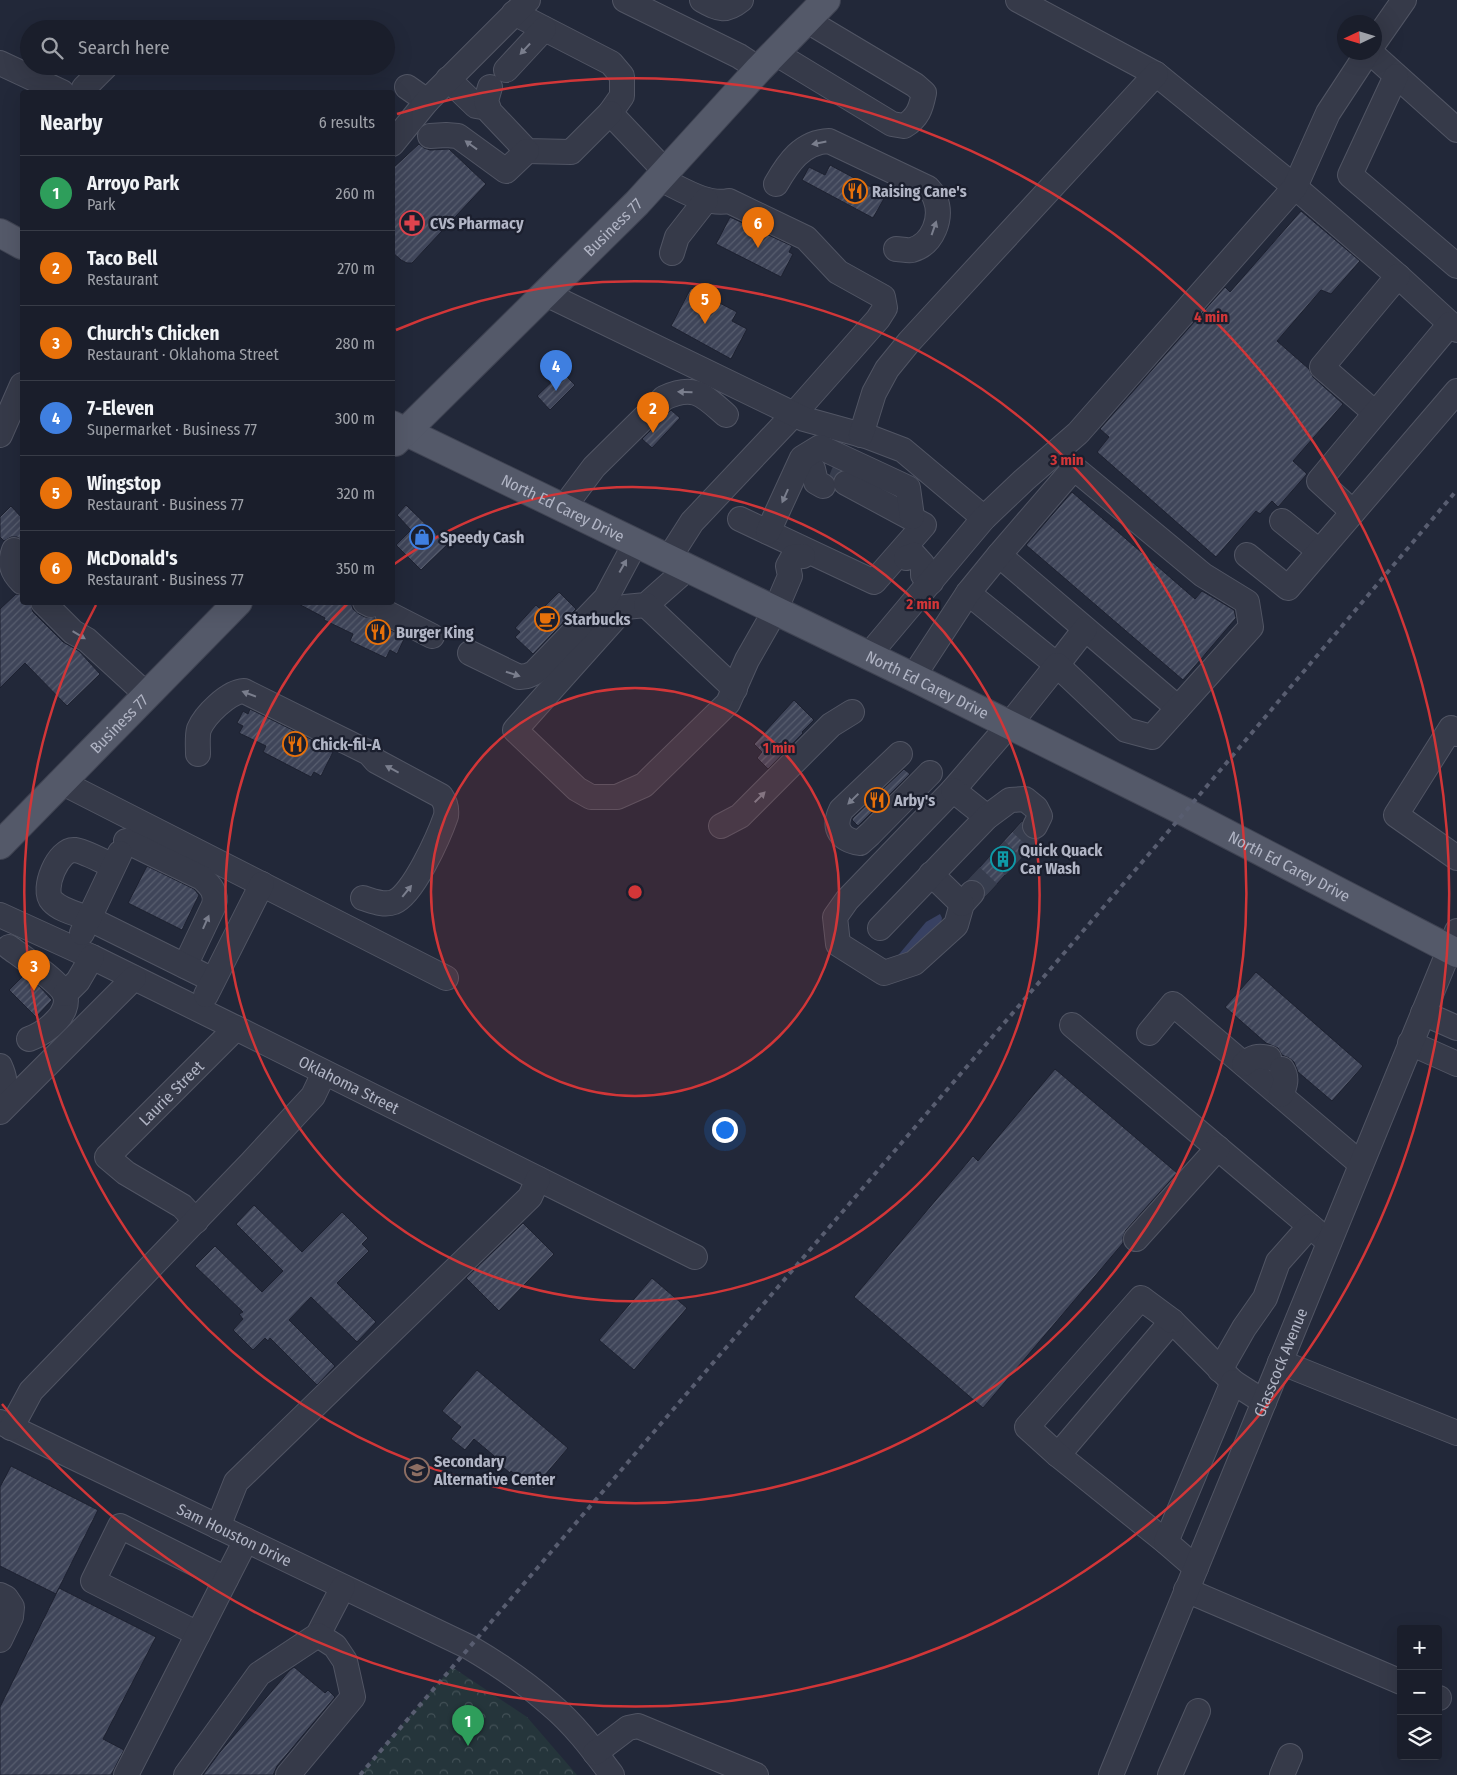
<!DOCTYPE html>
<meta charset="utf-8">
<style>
:root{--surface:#1a1e2b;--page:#272b37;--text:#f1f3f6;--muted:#9fa2a9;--line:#383c47;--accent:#0f766e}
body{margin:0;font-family:"Fira Sans Condensed",sans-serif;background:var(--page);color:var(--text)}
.controls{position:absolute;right:15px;bottom:15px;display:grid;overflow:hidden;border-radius:5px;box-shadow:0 5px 20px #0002}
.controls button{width:45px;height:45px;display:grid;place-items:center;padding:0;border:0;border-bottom:1px solid var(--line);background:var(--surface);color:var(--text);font:25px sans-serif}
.compass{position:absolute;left:1337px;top:15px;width:45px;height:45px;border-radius:50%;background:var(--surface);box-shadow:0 5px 20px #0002;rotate:266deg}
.you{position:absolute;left:724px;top:1129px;width:18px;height:18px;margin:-12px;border:4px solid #fff;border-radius:50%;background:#1a73e8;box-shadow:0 0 0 8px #1a73e833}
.badge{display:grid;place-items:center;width:32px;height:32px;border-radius:50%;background:var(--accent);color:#fff;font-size:16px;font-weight:700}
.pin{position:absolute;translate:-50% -41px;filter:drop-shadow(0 1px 2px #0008)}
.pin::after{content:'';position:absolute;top:26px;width:18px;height:15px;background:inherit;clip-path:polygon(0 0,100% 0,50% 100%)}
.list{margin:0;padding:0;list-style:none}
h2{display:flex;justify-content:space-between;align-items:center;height:65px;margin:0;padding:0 20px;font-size:21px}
h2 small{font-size:16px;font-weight:400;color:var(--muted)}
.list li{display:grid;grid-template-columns:32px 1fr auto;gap:15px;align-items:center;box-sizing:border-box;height:75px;padding:0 20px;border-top:1px solid var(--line)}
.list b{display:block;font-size:19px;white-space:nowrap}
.list p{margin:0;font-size:16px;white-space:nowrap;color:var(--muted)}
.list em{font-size:16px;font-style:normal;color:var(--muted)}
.icon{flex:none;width:28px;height:28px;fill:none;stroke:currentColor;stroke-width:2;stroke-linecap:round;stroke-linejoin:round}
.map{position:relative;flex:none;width:1457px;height:1775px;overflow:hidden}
.search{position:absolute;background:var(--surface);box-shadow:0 5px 20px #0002;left:20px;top:20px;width:375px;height:55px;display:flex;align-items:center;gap:12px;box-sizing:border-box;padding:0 18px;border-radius:28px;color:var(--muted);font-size:19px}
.panel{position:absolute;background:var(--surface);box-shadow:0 5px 20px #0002;left:20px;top:90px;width:375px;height:515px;border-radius:5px}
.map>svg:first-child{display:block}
.park{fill:url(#park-crowns)}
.water{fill:#384162}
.building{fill:url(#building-hatch);stroke:#1d2130}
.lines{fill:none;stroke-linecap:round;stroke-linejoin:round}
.minor-tunnel{stroke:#373d4e;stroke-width:24;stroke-dasharray:24 12;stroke-linecap:butt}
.minor-casing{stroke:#515564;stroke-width:26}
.major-casing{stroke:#3f4352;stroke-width:30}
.minor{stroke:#363a49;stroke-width:24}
.major{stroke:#545969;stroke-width:28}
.rail{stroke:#585d70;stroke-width:4;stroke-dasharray:5 5;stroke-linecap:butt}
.oneway{fill:#7a7e8d}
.ring{fill:none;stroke:#d23638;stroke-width:2.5}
.labels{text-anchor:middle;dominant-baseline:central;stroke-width:4.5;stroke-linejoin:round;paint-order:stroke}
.poi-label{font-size:16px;font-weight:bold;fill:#b1b5c5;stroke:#1b1f2e;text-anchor:start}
.street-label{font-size:16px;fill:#b1b5c5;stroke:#1b1f2e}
.centre{fill:#d23638;stroke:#1b1f2e;stroke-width:2.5}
.ring-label{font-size:15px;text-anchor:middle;font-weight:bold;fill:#d23638;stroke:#1b1f2e;stroke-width:4.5;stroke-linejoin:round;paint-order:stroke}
</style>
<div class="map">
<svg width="1457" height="1775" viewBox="0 0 1457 1775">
<defs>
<pattern id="park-crowns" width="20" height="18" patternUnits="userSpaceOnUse" patternTransform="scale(1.25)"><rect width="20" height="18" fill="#25353b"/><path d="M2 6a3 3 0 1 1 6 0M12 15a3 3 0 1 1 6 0" fill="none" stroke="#425056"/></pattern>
<pattern id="building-hatch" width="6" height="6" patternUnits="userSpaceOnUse" patternTransform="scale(1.25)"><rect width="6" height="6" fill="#3f4559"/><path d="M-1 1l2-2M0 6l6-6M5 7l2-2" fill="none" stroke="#585e6f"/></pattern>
</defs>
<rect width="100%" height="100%" fill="#222839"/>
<path class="park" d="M452,1667L527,1717L577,1775H359Z"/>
<path class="water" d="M940,914L942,918L941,923L906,966L890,965L926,922Z"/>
<g class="building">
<path d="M419,144L424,148L430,150L449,149L486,184L412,263H407L401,260L392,252V169Z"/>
<path d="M830,165L886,195L873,218L802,180L809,167L825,175Z"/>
<path d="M1301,211L1360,261L1331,294L1321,290L1277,341L1309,369L1313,377L1343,404L1293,461L1307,474L1278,507L1272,501L1260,514L1256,511L1216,557L1097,452L1109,437L1100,429L1225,287L1230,292Z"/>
<path d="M730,217L792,246L789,252L793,254L781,277L716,244Z"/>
<path d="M691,288L737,312L732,321L747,329L731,359L671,326Z"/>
<path d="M562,372L575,385L550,410L537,396Z"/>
<path d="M671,410L680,418L652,448L642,439Z"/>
<path d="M1072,492L1195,599L1202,591L1234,610L1236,618L1183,680L1026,545Z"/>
<path d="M406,505L447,545L421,570L396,545L411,530L397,515Z"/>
<path d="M11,506L22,518V540L17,537H11L4,541L0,537V517Z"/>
<path d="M559,592L576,609L533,654L515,637L520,632L515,628L536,605L541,610Z"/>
<path d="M16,594L22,595V602H30L33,612L63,642L79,651L100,674L67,706L25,663L0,688V609Z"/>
<path d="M295,602H351L353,609L359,614L365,617L375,618L381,625L405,637L397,654L390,650L386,658L350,641L353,634L324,620L325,618Z"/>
<path d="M794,700L814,720L802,732L803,733L768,769L757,758L762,752L754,744Z"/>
<path d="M250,709L327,747L326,749L333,752L321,776L314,772L311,777L263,752L266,746L239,733L243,726L237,723L243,711L248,714Z"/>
<path d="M904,769L910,774L858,826L852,820L853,818Z"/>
<path d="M1023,820L1021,827L1024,834L1029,838L1038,839L985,897V889L982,883L975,880H968Z"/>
<path d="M147,866L194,889L199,895L182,930L128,903Z"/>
<path d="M1256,972L1363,1066L1332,1101L1298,1072L1294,1062L1289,1058L1282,1055L1278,1048L1266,1043L1225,1007Z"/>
<path d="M24,975L40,987L52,1000L36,1017L9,990Z"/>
<path d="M1055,1069L1177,1173L1126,1230L1123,1237V1243L983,1408L854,1297L973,1156L978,1161Z"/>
<path d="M254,1205L302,1252L342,1212L368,1238L362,1244L369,1251L337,1283L376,1322L357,1342L311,1297L289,1320L335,1366L317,1385L270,1338L268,1341L265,1338L253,1350L233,1330L243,1319L239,1314L243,1312L195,1266L215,1246L262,1292L283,1271L236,1224Z"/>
<path d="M523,1223L554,1254L499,1311L466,1278Z"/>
<path d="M652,1278L687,1308L634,1370L599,1340Z"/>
<path d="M477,1370L568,1448L533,1489L511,1471L510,1473L497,1462L499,1460L474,1439L465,1450L451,1439L461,1427L442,1411Z"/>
<path d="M11,1466L98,1510L56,1594L0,1566V1487Z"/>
<path d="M59,1588L156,1637L103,1739L124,1750L111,1775H0V1707Z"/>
<path d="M294,1667L325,1693L328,1690L335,1697L277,1766L274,1773L273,1775H203L220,1752L289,1671Z"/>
</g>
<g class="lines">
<g class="minor-tunnel">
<path d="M829,476L846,483"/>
<path d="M972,893L1035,826"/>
</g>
<defs>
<g id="minor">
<path d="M625,0L739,56L759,69"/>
<path d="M702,0C719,9 725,13 741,0"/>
<path d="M1018,0L1156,74L1295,187L1398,276L1457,330"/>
<path d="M514,13L611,63L622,76V96L610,113L666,172"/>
<path d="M1374,43L1404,0"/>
<path d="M1370,52L1457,130"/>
<path d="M775,53L892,124L904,126C918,118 921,108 924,93L915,85L806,20"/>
<path d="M0,63L62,92"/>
<path d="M506,70L544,29"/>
<path d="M1396,76L1350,175L1457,266"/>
<path d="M448,79L476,106L488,108"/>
<path d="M407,87L427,101"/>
<path d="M490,87L486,101L490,112L527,151L571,152L610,113"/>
<path d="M83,92L84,88L106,66"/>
<path d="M430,136L446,135L458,136L506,171L527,151"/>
<path d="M392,144L427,101L528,0"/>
<path d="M660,179C680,188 706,206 729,201L806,238L838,272L883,297L885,308L878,319L794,414L692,522L669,558"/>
<path d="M776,184C788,163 802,142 829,141L928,188C930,191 934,194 935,198C943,218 933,244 912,250C908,251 901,249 896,249"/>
<path d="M672,253L677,237L706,200"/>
<path d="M546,294L804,419L869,437L903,450L984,518"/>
<path d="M1375,413L1322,367L1398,276"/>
<path d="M0,435L22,385"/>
<path d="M861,435L874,393L887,369L909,342L1156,74"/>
<path d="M813,469L816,482L823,486"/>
<path d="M564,507L594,467L664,398C695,384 703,395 726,415"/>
<path d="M1353,512L1319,481L1450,324"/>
<path d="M740,519L874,582L924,525L846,483"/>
<path d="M1282,521L1319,551"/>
<path d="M768,532L802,458L820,447L908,488L912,517"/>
<path d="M14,550C9,564 12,572 22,582"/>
<path d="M999,555L1178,708"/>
<path d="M1247,555L1288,588L1457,391"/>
<path d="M906,558L914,555L923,565V575L931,582"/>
<path d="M688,568L646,605L625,607L515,730L577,789L591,797H617L644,785L728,703L747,660L775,611L790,576L788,566L793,557L803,556"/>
<path d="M968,593L1057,665L1085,629"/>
<path d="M43,602L73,632L87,640L147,695"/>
<path d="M365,602L371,605"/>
<path d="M646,605L735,689"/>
<path d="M387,613L432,636"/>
<path d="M470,653L519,677L527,676L534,673L606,598L636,542"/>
<path d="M868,656L984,518L1024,480L1078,433L1295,187L1328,113L1368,52"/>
<path d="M913,677L968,593L999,555L1074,468L1203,575L1247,602L1251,627L1152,737L1126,730L1057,665L1009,725L953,790L847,900L835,917L838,944L884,973L914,963L956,925L962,904L972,893"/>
<path d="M1457,734L1451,728L1396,815L1457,858"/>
<path d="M198,754C198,746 197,736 199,729C205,715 228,692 244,691L369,753L376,761L441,796C446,803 447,808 446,816C439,836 413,895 394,902C384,906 373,901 363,898"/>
<path d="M900,754L841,810C832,829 841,840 860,843L870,834L930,773"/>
<path d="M61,782L446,978"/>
<path d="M953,790L987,817"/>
<path d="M721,826L740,816L831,725L852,712"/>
<path d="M126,841L202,878C211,886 217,893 214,905L185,966"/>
<path d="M113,866C104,862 84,851 75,850C58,848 41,890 52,901C61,911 79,914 90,919C131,939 172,960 213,980"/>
<path d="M931,874L962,904"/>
<path id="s1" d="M0,915L92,957L236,1028L695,1257"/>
<path d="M880,928L987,817L1010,800L1025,799L1036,808L1040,816L1035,826"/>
<path d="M82,933L120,853"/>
<path d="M9,947C21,956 61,983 65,995C68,1004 63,1014 57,1020C49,1029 40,1035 29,1039"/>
<path d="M65,994L78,981L92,957"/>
<path d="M206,995L262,884"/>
<path d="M1423,1013L1457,1028"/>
<path d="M1072,1025L1329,1242"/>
<path d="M1149,1033L1173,1004L1361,1164"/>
<path d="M1410,1043L1457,1064"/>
<path d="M1244,1064C1252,1057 1258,1055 1269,1058"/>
<path d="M0,1066C4,1075 7,1083 0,1091"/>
<path d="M1281,1095C1285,1086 1288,1078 1282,1069"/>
<path d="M0,1112L134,978"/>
<path id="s2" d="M196,1221L182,1206L126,1173L107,1157L236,1028"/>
<path d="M1136,1239L1218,1148"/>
<path d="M1280,1362L1457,1433"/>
<path d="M1220,1370L1244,1328L1265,1298L1278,1262L1310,1226"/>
<path id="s3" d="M0,1422L469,1647C498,1664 526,1683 551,1705C575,1725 594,1751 612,1775"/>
<path d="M11,1428L31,1391L250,1164L313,1096L324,1073"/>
<path d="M1058,1455L1172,1321L1233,1382"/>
<path d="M218,1527L236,1482L530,1197L538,1179"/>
<path d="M1166,1542L1058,1455L1027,1427L1141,1298L1172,1321"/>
<path d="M1196,1568L1166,1542L1233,1382L1264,1402"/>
<path d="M1186,1590L1401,1682"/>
<path d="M0,1595L6,1598L12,1607L11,1617L0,1640"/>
<path d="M198,1634L93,1581L120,1526L226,1579"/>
<path d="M1438,1698H1439"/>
<path d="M595,1753L628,1728L638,1726L756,1775"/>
<path d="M126,1775L246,1540"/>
<path d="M186,1775L259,1674L318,1635L343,1587"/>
<path d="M288,1775L353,1697L345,1661L335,1646L318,1635"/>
<path id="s4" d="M1111,1775L1457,931"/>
<path d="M1170,1775L1198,1711"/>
<path d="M1282,1775L1290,1756"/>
</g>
<g id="major">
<path d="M0,233L22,245"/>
<path id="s5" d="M392,425L913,677L1185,812L1457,953"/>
<path id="s6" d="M395,442L637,203L759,69L826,0"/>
<path id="s7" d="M0,845L238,602"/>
</g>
</defs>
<use href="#minor" class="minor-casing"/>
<use href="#major" class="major-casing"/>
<use href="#minor" class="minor"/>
<use href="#major" class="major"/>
<path class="rail" d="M360,1775L1185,812L1457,490"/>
</g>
<defs><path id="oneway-solid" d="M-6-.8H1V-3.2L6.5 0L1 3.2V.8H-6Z" transform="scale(1.25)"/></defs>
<g class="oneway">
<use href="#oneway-solid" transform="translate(525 49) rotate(133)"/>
<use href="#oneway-solid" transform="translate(819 143) rotate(169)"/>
<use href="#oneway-solid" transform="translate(471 145) rotate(-144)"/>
<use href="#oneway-solid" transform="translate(934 228) rotate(-71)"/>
<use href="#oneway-solid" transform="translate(685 392) rotate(-178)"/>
<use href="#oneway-solid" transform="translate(785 496) rotate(114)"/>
<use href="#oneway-solid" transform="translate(623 566) rotate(-61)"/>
<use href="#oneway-solid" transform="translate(79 635) rotate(31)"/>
<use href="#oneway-solid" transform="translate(513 674) rotate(18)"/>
<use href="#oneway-solid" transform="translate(249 694) rotate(-159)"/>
<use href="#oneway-solid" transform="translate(392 769) rotate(-152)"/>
<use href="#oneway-solid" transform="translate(760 797) rotate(-45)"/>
<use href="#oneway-solid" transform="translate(853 799) rotate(136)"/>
<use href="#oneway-solid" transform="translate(407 891) rotate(-51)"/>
<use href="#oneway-solid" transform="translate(206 922) rotate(-66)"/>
</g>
<circle cx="635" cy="892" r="204" fill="#d23638" fill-opacity=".12"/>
<g class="ring">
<circle cx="635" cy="892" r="204"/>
<path d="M393 565A407 407 0 1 1 347 604"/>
<path d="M396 330A611 611 0 1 1 96 605"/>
<path d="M397 114A814 814 0 1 1 2 1404"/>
</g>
<defs>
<symbol id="restaurant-ring" viewBox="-11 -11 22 22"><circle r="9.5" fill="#1b1f2e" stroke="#e8710a" stroke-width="1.5"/><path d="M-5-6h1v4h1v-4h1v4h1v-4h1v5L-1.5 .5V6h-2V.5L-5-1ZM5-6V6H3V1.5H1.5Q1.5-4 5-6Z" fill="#e8710a"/></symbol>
<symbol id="pharmacy-ring" viewBox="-11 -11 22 22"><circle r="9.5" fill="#1b1f2e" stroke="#e0444e" stroke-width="1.5"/><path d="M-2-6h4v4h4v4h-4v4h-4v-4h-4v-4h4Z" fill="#e0444e"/></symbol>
<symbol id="shop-ring" viewBox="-11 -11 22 22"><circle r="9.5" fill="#1b1f2e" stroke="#3f7fe0" stroke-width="1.5"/><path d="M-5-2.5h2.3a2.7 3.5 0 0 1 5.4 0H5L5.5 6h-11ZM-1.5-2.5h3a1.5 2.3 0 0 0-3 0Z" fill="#3f7fe0"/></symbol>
<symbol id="cafe-ring" viewBox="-11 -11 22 22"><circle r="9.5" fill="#1b1f2e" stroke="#e8710a" stroke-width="1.5"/><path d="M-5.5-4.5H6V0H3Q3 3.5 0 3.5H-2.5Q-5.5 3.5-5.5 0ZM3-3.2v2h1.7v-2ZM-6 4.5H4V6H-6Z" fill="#e8710a"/></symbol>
<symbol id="building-ring" viewBox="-11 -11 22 22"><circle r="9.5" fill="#1b1f2e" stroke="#0f9aa8" stroke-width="1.5"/><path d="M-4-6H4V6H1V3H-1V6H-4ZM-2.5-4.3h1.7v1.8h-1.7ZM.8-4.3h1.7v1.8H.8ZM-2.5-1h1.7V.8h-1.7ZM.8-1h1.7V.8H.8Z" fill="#0f9aa8"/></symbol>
<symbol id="school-ring" viewBox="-11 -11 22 22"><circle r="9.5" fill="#1b1f2e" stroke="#8d6e63" stroke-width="1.5"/><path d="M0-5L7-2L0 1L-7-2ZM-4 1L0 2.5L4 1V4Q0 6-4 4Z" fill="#8d6e63"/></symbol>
</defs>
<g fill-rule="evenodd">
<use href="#restaurant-ring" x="841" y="177" width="28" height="28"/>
<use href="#pharmacy-ring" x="398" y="209" width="28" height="28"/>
<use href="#shop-ring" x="408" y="523" width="28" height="28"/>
<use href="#cafe-ring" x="533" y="605" width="28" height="28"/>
<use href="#restaurant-ring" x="364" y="618" width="28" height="28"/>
<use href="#restaurant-ring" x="281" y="730" width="28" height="28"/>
<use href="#restaurant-ring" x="863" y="786" width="28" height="28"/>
<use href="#building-ring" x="989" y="845" width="28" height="28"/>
<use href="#school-ring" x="403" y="1456" width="28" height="28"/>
</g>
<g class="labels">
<g class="poi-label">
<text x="872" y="191">Raising Cane's</text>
<text x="430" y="223">CVS Pharmacy</text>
<text x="440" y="537">Speedy Cash</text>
<text x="564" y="619">Starbucks</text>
<text x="396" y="632">Burger King</text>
<text x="312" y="744">Chick-fil-A</text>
<text x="894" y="800">Arby's</text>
<text x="1020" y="850">Quick Quack<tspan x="1020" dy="18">Car Wash</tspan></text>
<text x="434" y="1461">Secondary<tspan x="434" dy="18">Alternative Center</tspan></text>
</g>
<g class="street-label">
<text stroke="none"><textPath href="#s6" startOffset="306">Business 77</textPath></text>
<text stroke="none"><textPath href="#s5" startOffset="190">North Ed Carey Drive</textPath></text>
<text stroke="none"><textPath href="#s5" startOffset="595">North Ed Carey Drive</textPath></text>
<text stroke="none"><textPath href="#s7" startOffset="170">Business 77</textPath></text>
<text stroke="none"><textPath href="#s5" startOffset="1000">North Ed Carey Drive</textPath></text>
<text stroke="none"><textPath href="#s1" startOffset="388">Oklahoma Street</textPath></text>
<text stroke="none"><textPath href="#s2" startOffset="201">Laurie Street</textPath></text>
<text stroke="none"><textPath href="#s4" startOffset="446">Glasscock Avenue</textPath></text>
<text stroke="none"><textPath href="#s3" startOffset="260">Sam Houston Drive</textPath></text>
</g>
</g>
<circle cx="635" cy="892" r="8" class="centre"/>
<g class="ring-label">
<text x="1211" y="322">4 min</text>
<text x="1067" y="465">3 min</text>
<text x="923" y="609">2 min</text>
<text x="779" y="753">1 min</text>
</g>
</svg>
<div class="controls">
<button>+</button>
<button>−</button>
<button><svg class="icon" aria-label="layers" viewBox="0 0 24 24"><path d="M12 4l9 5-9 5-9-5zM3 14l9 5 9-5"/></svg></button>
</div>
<svg class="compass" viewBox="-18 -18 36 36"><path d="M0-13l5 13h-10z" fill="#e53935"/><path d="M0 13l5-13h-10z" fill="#9fa2a9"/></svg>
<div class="you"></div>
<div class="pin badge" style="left:468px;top:1746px;background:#2e9e5b">1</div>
<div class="pin badge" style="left:653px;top:433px;background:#e8710a">2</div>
<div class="pin badge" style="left:34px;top:991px;background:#e8710a">3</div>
<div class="pin badge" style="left:556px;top:391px;background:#3f7fe0">4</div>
<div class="pin badge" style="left:705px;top:324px;background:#e8710a">5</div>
<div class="pin badge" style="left:758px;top:248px;background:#e8710a">6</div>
<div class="search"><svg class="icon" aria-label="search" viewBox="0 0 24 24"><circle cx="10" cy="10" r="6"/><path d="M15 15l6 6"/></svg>Search here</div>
<section class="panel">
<h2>Nearby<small>6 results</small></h2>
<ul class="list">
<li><span class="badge" style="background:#2e9e5b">1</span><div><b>Arroyo Park</b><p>Park</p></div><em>260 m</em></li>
<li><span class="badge" style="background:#e8710a">2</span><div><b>Taco Bell</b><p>Restaurant</p></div><em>270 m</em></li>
<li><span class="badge" style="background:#e8710a">3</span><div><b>Church's Chicken</b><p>Restaurant · Oklahoma Street</p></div><em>280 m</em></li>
<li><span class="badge" style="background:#3f7fe0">4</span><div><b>7-Eleven</b><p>Supermarket · Business 77</p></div><em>300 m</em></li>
<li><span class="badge" style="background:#e8710a">5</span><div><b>Wingstop</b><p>Restaurant · Business 77</p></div><em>320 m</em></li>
<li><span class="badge" style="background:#e8710a">6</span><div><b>McDonald's</b><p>Restaurant · Business 77</p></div><em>350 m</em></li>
</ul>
</section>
</div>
